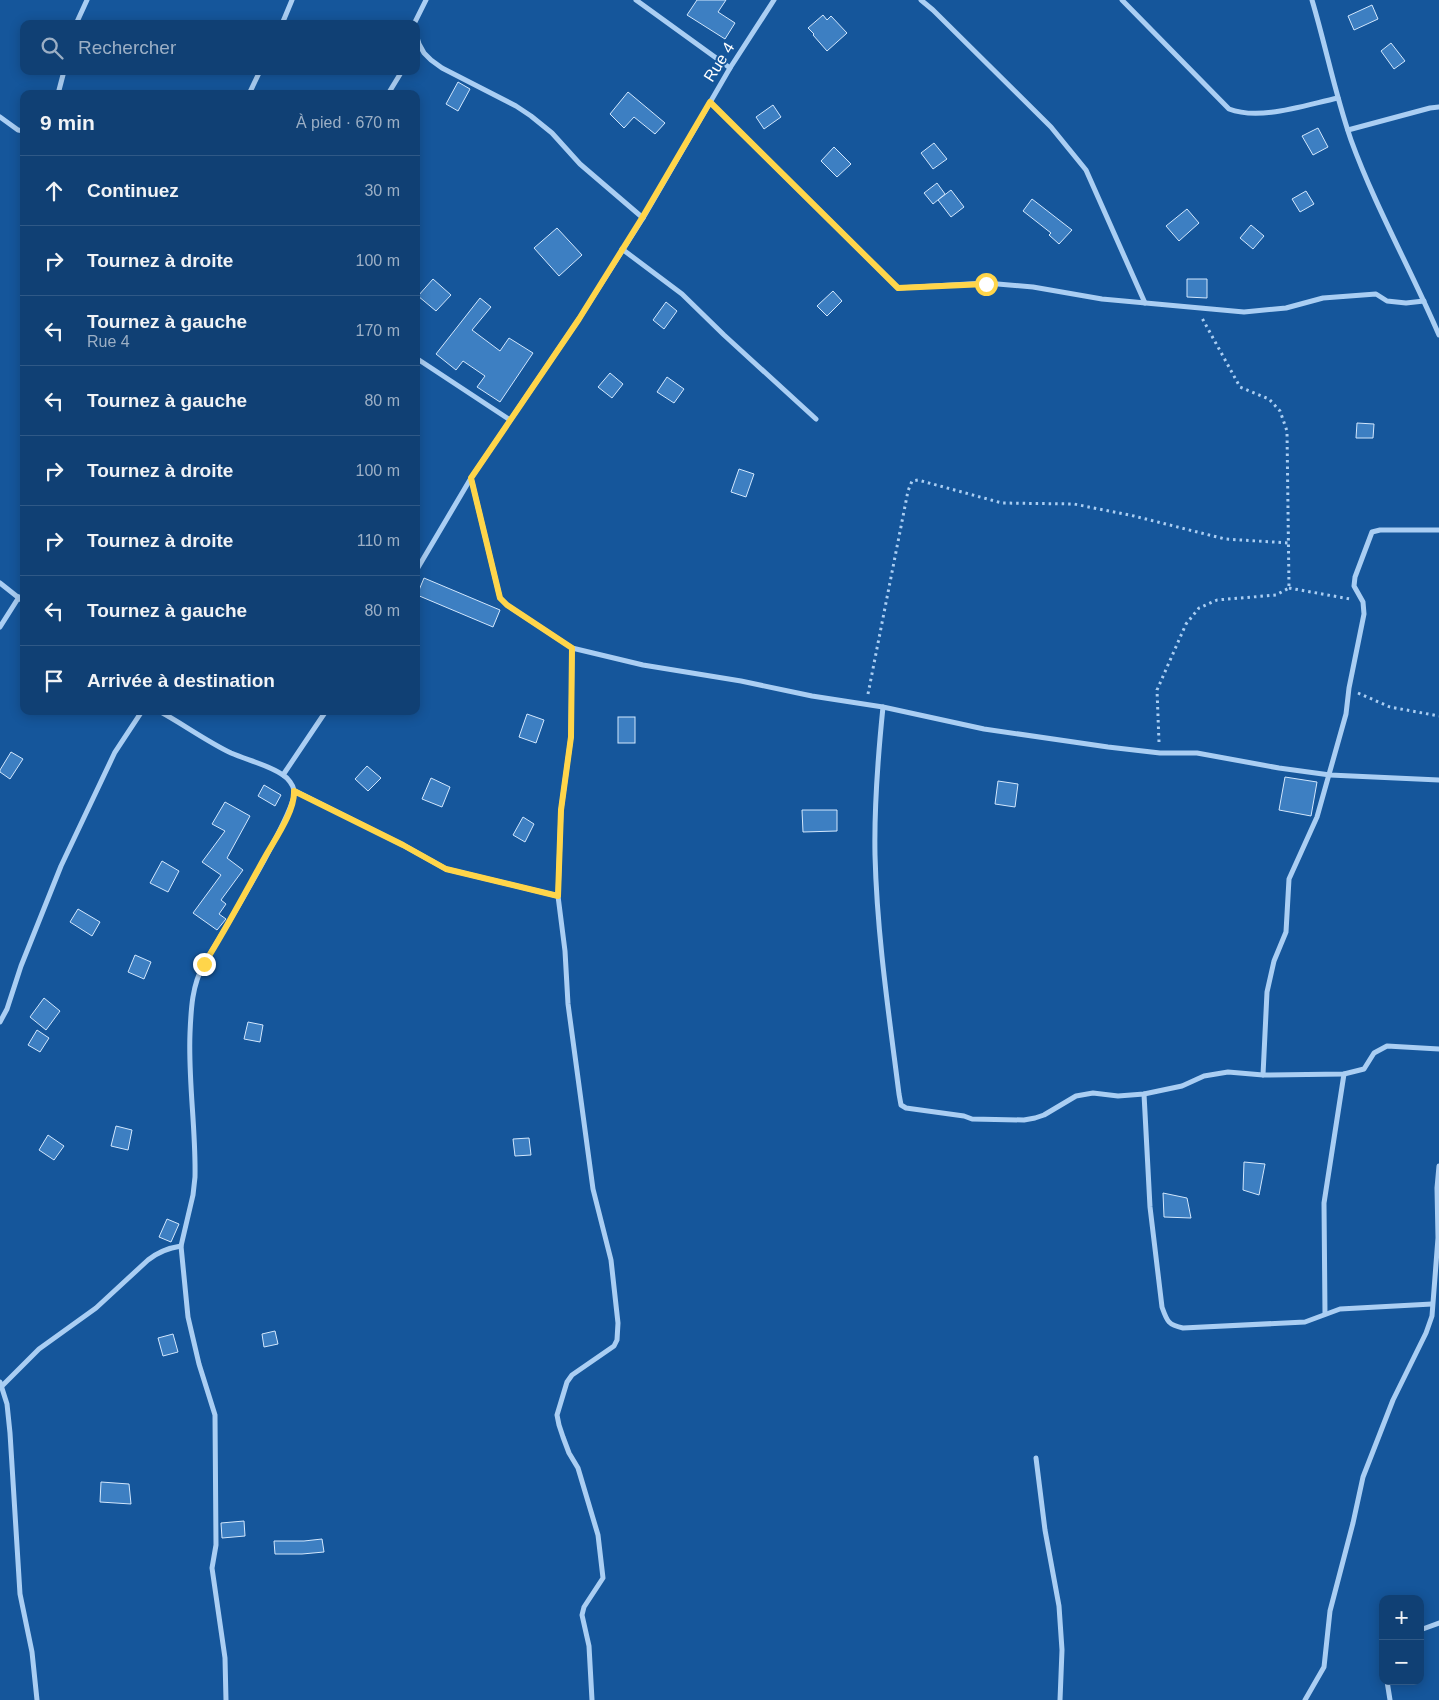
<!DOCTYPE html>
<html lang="fr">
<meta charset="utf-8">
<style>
:root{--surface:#104074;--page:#1e4b7c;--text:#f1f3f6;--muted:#9cafc5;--line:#305986}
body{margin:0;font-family:Helvetica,sans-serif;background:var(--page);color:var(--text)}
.controls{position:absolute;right:15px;bottom:15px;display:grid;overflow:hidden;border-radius:10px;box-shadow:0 2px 12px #0003}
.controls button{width:45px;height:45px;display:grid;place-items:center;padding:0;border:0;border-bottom:1px solid var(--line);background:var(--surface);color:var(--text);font:25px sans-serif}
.stop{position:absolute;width:15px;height:15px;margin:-11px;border:4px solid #ffd54a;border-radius:50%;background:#fff}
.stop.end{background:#ffd54a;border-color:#fff;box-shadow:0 1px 5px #0008}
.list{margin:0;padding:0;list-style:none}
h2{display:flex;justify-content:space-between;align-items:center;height:65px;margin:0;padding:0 20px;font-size:21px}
h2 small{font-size:16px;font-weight:400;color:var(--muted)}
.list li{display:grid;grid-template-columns:32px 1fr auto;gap:15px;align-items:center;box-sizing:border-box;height:70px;padding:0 20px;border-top:1px solid var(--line)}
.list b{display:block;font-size:19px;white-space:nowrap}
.list p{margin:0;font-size:16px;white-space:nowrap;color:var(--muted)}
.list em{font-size:16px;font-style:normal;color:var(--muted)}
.icon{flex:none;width:28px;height:28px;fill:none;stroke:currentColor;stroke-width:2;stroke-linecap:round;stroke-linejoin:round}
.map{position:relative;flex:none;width:1439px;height:1700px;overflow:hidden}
.search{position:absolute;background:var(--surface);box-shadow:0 2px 12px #0003;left:20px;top:20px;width:400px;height:55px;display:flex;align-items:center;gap:12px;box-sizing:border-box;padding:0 18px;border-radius:10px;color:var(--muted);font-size:19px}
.panel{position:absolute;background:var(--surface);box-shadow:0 2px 12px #0003;left:20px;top:90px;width:400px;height:625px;border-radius:10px}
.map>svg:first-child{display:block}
.building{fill:#3d7fc2;stroke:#d2e7fd}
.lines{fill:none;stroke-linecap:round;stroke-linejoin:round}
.path{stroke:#aacef3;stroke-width:3;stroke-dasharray:2.5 4;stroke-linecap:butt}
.street{stroke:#aacef3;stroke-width:5}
.route{stroke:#ffd54a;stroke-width:6}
.labels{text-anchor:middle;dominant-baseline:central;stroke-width:4;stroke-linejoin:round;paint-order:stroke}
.street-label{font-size:16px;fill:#fff;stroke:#15569b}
</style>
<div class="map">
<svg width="1439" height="1700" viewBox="0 0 1439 1700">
<rect width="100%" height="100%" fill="#15569b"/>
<g class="building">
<path d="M697,0H726L718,12L735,23L725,39L687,15Z"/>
<path d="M1372,5L1378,19L1354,30L1348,16Z"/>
<path d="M823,15L827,20L831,16L847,33L827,51L813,35L814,34L808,28Z"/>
<path d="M1391,43L1405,61L1394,69L1381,51Z"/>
<path d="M458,82L470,89L458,111L446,104Z"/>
<path d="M628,92L665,123L655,134L634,117L624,128L610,114Z"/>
<path d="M773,105L781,117L764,129L756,117Z"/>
<path d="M1318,128L1328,147L1313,155L1302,136Z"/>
<path d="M934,143L947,159L933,169L921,153Z"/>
<path d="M834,147L851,164L837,177L821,161Z"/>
<path d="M937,183L945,194L933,204L924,193Z"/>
<path d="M951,190L964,207L951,217L938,200Z"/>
<path d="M1306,191L1314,204L1300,212L1292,199Z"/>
<path d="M1032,199L1072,230L1059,244L1049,235L1051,233L1023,211Z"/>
<path d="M1187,209L1199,223L1179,241L1166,226Z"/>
<path d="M1251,225L1264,236L1253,249L1240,238Z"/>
<path d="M557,228L582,255L559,276L534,248Z"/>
<path d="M433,279L451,295L436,311L418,296Z"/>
<path d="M1187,279H1207V298L1187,297Z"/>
<path d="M833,291L842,301L827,316L817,306Z"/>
<path d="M480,298L491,307L472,330L500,351L509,338L533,353L500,402L477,387L485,376L463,361L456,370L436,354Z"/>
<path d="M666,302L677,311L664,329L653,320Z"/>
<path d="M610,373L623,384L612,398L598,387Z"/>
<path d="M667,377L684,389L674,403L657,392Z"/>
<path d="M1357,423L1374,424L1373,438H1356Z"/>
<path d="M739,469L754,474L746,497L731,492Z"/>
<path d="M424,578L500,610L493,627L417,595Z"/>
<path d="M527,714L544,720L536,743L519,737Z"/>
<rect x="618" y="717" width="17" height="26"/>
<path d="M11,752L23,759L10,779L0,772V770Z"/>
<path d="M367,766L381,778L368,791L355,779Z"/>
<path d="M1285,777L1317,782L1311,816L1279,810Z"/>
<path d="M431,778L450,787L442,807L422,799Z"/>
<path d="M998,781L1018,784L1015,807L995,804Z"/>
<path d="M264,785L281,795L275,806L258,796Z"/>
<path d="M225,802L250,816L227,858L243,870L221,900L226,904L219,914L226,919L217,930L193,913L221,875L202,862L225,831L212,824Z"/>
<path d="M802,810H837V831L803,832Z"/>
<path d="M523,817L534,824L525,842L513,835Z"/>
<path d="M162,861L179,871L168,892L150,883Z"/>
<path d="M78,909L100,922L92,936L70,922Z"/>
<path d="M135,955L151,962L144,979L128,972Z"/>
<path d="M44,998L60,1011L46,1030L30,1017Z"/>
<path d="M248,1022L263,1025L260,1042L244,1039Z"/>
<path d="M37,1030L49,1038L40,1052L28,1045Z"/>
<path d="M116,1126L132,1130L128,1150L111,1146Z"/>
<path d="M48,1135L64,1146L54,1160L39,1150Z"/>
<path d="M529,1138L531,1155L515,1156L513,1139Z"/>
<path d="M1244,1162L1265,1164L1259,1195L1243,1190Z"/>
<path d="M1163,1193L1187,1198L1191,1218L1164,1217Z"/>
<path d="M167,1219L179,1224L171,1242L159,1237Z"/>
<path d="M275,1331L278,1344L264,1347L262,1334Z"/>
<path d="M173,1334L178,1352L163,1356L158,1338Z"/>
<path d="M101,1482L129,1484L131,1504L100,1502Z"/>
<path d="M244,1521L245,1536L222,1538L221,1523Z"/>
<path d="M322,1539L324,1552L302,1554H275L274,1541H304Z"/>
</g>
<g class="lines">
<g class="path">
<path d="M1289,588L1350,599"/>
<path d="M1358,693L1390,707L1439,716"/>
<path d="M868,694L908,491L912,481L918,480L1002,503L1074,504L1134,516L1225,539L1289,543"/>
<path d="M1159,742L1157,690L1186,624L1199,608L1217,600L1276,595L1289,588L1287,431L1280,411L1269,399L1240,387L1202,318"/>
</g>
<g class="street">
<path d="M636,0L730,68"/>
<path d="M921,0L933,10L1051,127L1086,170L1145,303"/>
<path d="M1122,0L1229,109C1260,121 1305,105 1338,98"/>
<path d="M1312,0C1326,47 1335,94 1351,140C1375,206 1411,270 1439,335"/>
<path d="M76,24L87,0"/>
<path d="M282,24L292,0"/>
<path d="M414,24L426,0"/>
<path d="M416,34L419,44L424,53L431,60L442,68L516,106L531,116L552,133L580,164L643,218"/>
<path d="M58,94L64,71"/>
<path d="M249,94L260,71"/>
<path d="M388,94L402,71"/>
<path d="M710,102L898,288L986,283L1033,287L1102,299L1244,312L1286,308L1323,298L1376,294L1387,301L1406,303L1424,301"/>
<path d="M0,117L18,130L24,131"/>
<path d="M1348,130L1430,108L1439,107"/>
<path d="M622,249L682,294L724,335L816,419"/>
<path d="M416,358L510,420"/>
<path d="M471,478L500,598L507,605L572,648L643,665L741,681L812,696L883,707L984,729L1108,747L1160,753H1197L1279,768L1330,775L1439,780"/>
<path d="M416,571L471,478L579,319L643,218L730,68L774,0"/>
<path d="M0,583L24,602"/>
<path d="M0,627L19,597"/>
<path d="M572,648L571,737L561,810L558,896L565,951L568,1004L593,1189L611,1260L618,1323L617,1340L614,1346L572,1375L567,1382L557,1415L559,1425L563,1437L569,1453L578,1468L598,1535L603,1578L584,1607L582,1615L589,1646L592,1700"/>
<path d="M883,707C878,756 874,805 875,855C877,935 889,1015 899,1094L901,1105L906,1108L964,1116L972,1119L1024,1120L1035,1118L1044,1115L1076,1096L1093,1093L1118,1096L1144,1094L1182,1086L1204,1076L1228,1072L1263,1075L1344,1074L1364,1069L1374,1053L1387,1046L1439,1049"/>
<path d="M159,711C183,724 206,741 231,753C247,760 269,765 283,775C288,778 293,785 294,790C299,808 218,940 204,964C192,985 191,1009 190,1033C188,1081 196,1129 195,1177L193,1195L181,1246L188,1317L199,1364L215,1415L216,1545L212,1568L225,1658L226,1700"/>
<path d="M283,775L326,711"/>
<path d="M295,791L403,845L446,869L558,896"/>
<path d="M0,1022L7,1009L21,966L61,866L115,752L142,711"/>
<path d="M1263,1075L1267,992L1274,961L1286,932L1289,879L1317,817L1346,714L1349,688L1364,614L1363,602L1354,586L1355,577L1372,532L1380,530H1439"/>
<path d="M1144,1094L1150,1207L1162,1307C1167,1321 1168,1325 1183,1328L1305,1322L1340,1309L1432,1304"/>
<path d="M1325,1314L1324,1203L1344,1074"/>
<path d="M0,1382L7,1404L10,1433L20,1594L32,1652L37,1700"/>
<path d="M2,1386L39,1349L96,1308L148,1260C158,1252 168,1248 181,1246"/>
<path d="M1036,1458L1045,1530L1059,1606L1062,1650L1060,1700"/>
<path d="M1420,1630L1439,1623"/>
<path d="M1387,1681L1390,1700"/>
<path d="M1305,1700L1324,1667L1330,1611L1353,1523L1363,1477L1393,1400L1426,1333L1432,1316L1438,1238L1437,1188L1439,1166"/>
</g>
</g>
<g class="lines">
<path class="route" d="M204,964C226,929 245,893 265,857C275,839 295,811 294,791L403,845L446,869L558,896L561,810L571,737L572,648L507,605L500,598L471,478L579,319L642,218L710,102L898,288L986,284"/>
</g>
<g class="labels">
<g class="street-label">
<text transform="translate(719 62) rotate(-58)">Rue 4</text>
</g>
</g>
</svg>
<div class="controls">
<button>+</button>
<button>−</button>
</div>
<div class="stop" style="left:986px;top:284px"></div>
<div class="stop end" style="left:204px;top:964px"></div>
<div class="search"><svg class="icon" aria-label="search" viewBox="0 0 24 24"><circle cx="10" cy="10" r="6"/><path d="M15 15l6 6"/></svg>Rechercher</div>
<section class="panel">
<h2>9 min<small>À pied · 670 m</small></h2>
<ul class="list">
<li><svg class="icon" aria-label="ahead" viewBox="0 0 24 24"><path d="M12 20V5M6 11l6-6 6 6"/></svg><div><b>Continuez</b></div><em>30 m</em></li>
<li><svg class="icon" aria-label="right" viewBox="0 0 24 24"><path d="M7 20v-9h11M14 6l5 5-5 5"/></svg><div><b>Tournez à droite</b></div><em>100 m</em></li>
<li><svg class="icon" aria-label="left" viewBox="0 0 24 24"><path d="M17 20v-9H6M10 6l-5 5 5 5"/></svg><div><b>Tournez à gauche</b><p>Rue 4</p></div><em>170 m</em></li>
<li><svg class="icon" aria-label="left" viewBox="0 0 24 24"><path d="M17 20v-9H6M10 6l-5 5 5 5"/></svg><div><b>Tournez à gauche</b></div><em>80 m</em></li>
<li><svg class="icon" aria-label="right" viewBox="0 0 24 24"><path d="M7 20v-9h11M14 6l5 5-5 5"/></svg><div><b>Tournez à droite</b></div><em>100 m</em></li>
<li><svg class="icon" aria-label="right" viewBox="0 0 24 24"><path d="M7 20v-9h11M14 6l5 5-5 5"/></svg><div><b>Tournez à droite</b></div><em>110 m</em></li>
<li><svg class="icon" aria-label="left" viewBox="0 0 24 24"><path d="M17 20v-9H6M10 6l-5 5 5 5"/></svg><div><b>Tournez à gauche</b></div><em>80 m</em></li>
<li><svg class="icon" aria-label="arrive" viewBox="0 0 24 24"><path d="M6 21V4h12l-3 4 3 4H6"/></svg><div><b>Arrivée à destination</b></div></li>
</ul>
</section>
</div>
